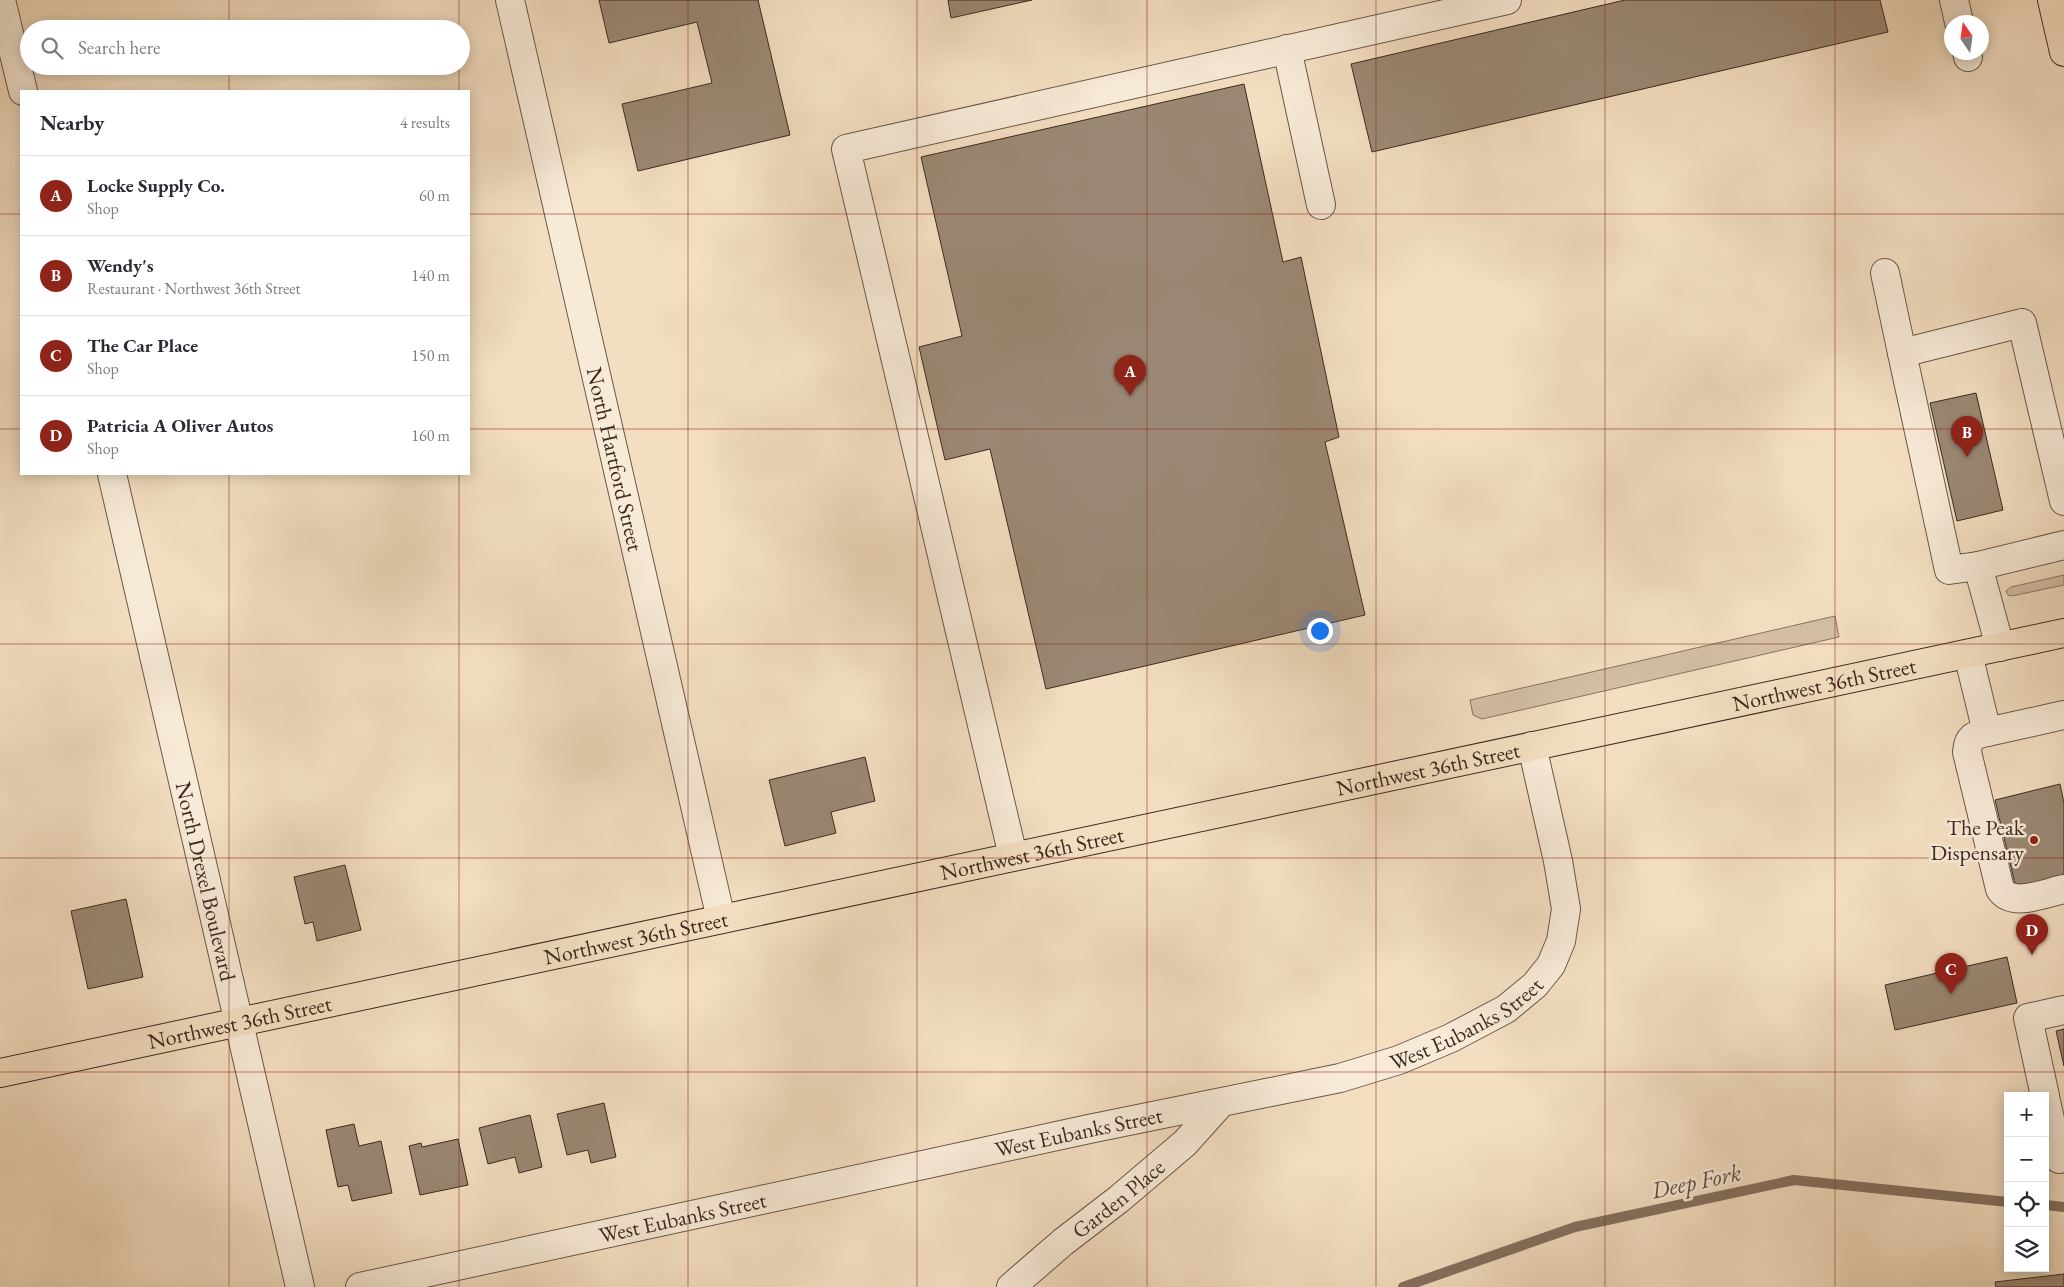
<!DOCTYPE html>
<meta charset="utf-8">
<style>
:root{--surface:#fff;--page:#f7f7f7;--text:#2b2b33;--muted:#7c7c81;--line:#e1e1e2;--accent:#8f2418}
body{margin:0;font-family:"EB Garamond",serif;background:var(--page);color:var(--text)}
.controls{position:absolute;right:15px;bottom:15px;display:grid;overflow:hidden;border-radius:0px;box-shadow:0 2px 12px #0003}
.controls button{width:45px;height:45px;display:grid;place-items:center;padding:0;border:0;border-bottom:1px solid var(--line);background:var(--surface);color:var(--text);font:25px sans-serif}
.compass{position:absolute;left:1944px;top:15px;width:45px;height:45px;border-radius:50%;background:var(--surface);box-shadow:0 2px 12px #0003;rotate:347deg}
.you{position:absolute;left:1319px;top:630px;width:18px;height:18px;margin:-12px;border:4px solid #fff;border-radius:50%;background:#1a73e8;box-shadow:0 0 0 8px #1a73e833}
.badge{display:grid;place-items:center;width:32px;height:32px;border-radius:50%;background:var(--accent);color:#fff;font-size:16px;font-weight:700}
.pin{position:absolute;translate:-50% -41px;filter:drop-shadow(0 1px 2px #0008)}
.pin::after{content:'';position:absolute;top:26px;width:18px;height:15px;background:inherit;clip-path:polygon(0 0,100% 0,50% 100%)}
.list{margin:0;padding:0;list-style:none}
h2{display:flex;justify-content:space-between;align-items:center;height:65px;margin:0;padding:0 20px;font-size:21px}
h2 small{font-size:16px;font-weight:400;color:var(--muted)}
.list li{display:grid;grid-template-columns:32px 1fr auto;gap:15px;align-items:center;box-sizing:border-box;height:80px;padding:0 20px;border-top:1px solid var(--line)}
.list b{display:block;font-size:19px;white-space:nowrap}
.list p{margin:0;font-size:16px;white-space:nowrap;color:var(--muted)}
.list em{font-size:16px;font-style:normal;color:var(--muted)}
.icon{flex:none;width:28px;height:28px;fill:none;stroke:currentColor;stroke-width:2;stroke-linecap:round;stroke-linejoin:round}
.map{position:relative;flex:none;width:2064px;height:1287px;overflow:hidden}
.search{position:absolute;background:var(--surface);box-shadow:0 2px 12px #0003;left:20px;top:20px;width:450px;height:55px;display:flex;align-items:center;gap:12px;box-sizing:border-box;padding:0 18px;border-radius:28px;color:var(--muted);font-size:19px}
.panel{position:absolute;background:var(--surface);box-shadow:0 2px 12px #0003;left:20px;top:90px;width:450px;height:385px;border-radius:0px}
.map>svg:first-child{display:block}
.green{fill:#d4bfa6;stroke:#887464}
.lines{fill:none;stroke-linecap:round;stroke-linejoin:round}
.stream{stroke:#857161;stroke-width:10}
.building{fill:#9b8874;stroke:#3c2a21}
.minor-casing{stroke:#6a5749;stroke-width:30}
.major-casing{stroke:#3c2a21;stroke-width:30}
.minor{stroke:#f7ead7;stroke-width:28}
.major{stroke:#f3dec1;stroke-width:28}
.grid{fill:none;stroke:#8f2418;stroke-width:1;stroke-opacity:0.55}
.poi-dot{fill:#8f2418;stroke:#f7ead7;stroke-width:2}
.labels{text-anchor:middle;dominant-baseline:central;stroke-width:5;stroke-linejoin:round;paint-order:stroke}
.street-label{font-size:22px;fill:#3c2a21;stroke:#f7ead7}
.poi-label{font-size:22px;fill:#3c2a21;stroke:#f7ead7;text-anchor:end}
.water-label{font-size:24px;font-style:italic;fill:#604e41;stroke:#f7ead7}
</style>
<div class="map">
<svg width="2064" height="1287" viewBox="0 0 2064 1287">
<rect width="100%" height="100%" fill="#f3dec1"/>
<filter id="stains"><feTurbulence type="fractalNoise" baseFrequency=".004" numOctaves="4"/><feColorMatrix values="0 0 0 0 .2 0 0 0 0 .09 0 0 0 0 .02 0 0 0 .5 -.17"/></filter>
<radialGradient id="worn" r=".72"><stop offset=".6" stop-color="#630" stop-opacity="0"/><stop offset="1" stop-color="#630" stop-opacity=".3"/></radialGradient>
<g class="green">
<path d="M2064,575V585L2012,596L2008,595L2006,591L2011,587Z"/>
<path d="M1835,616L1839,637L1482,719L1473,715L1470,700Z"/>
</g>
<g class="lines">
<g class="stream">
<path d="M2045,1205L2064,1207"/>
<path d="M1403,1287L1575,1227L1794,1180L2008,1202"/>
</g>
</g>
<g class="building">
<path d="M599,0H758L790,135L638,171L622,104L712,83L697,22L609,43Z"/>
<path d="M948,0H1032L951,18Z"/>
<path d="M1625,0H1880L1888,32L1372,152L1351,64Z"/>
<path d="M1244,84L1283,262L1301,257L1339,437L1325,442L1365,615L1046,689L990,449L945,460L919,347L962,336L921,157Z"/>
<path d="M1976,393L2003,510L1957,521L1930,403Z"/>
<path d="M865,757L875,801L831,812L836,833L785,846L769,780Z"/>
<path d="M2060,784L2064,803V877L2016,888L1995,800Z"/>
<path d="M345,865L361,930L317,941L313,922L305,924L294,877Z"/>
<path d="M126,899L143,977L88,989L71,911Z"/>
<path d="M2007,957L2017,1003L1895,1030L1885,985Z"/>
<path d="M2064,1029V1066L2056,1031Z"/>
<path d="M604,1103L616,1157L591,1163L588,1150L567,1155L557,1114Z"/>
<path d="M530,1115L542,1167L519,1173L515,1157L488,1164L479,1128Z"/>
<path d="M354,1124L359,1146L381,1141L392,1193L352,1201L348,1185L338,1187L326,1130Z"/>
<path d="M458,1139L468,1185L420,1195L409,1146L421,1143L422,1147Z"/>
<path d="M2064,1274V1287H1996L1995,1282Z"/>
</g>
<g class="lines">
<defs>
<g id="minor">
<path d="M1,0L23,91"/>
<path id="s1" d="M510,0L721,919"/>
<path d="M1954,0L1959,22"/>
<path d="M1287,49L1321,205"/>
<path d="M1967,52L1968,57"/>
<path d="M1885,273L1902,353"/>
<path id="s2" d="M112,474L300,1287"/>
<path d="M2064,501L2022,323L1902,353L1949,570L1978,566L2064,545"/>
<path d="M1978,566L2000,647"/>
<path d="M1968,654L1987,732L2064,715"/>
<path d="M1987,732C1974,735 1968,737 1967,752L2000,889C2012,908 2045,893 2064,889"/>
<path d="M1013,856L846,149L1507,0"/>
<path d="M2045,1096L2028,1018L2064,1010"/>
<path d="M2045,1097L2059,1159"/>
<path id="s3" d="M360,1287L1089,1129L1340,1078L1399,1060L1451,1038L1506,1009L1535,985L1551,965L1561,941L1566,909L1558,861L1532,746"/>
<path id="s4" d="M1011,1287L1063,1242L1119,1199L1185,1143L1220,1104"/>
</g>
<g id="major">
<path d="M2052,0L2064,52"/>
<path id="s5" d="M0,1073L2064,633"/>
</g>
</defs>
<use href="#minor" class="minor-casing"/>
<use href="#major" class="major-casing"/>
<use href="#minor" class="minor"/>
<use href="#major" class="major"/>
</g>
<path class="grid" d="M229,0V29M459,0V29M688,0V1287M917,0V1287M1147,0V1287M1376,0V1287M1605,0V1287M1835,0V1287M229,66V91M459,66V91M0,214H21M469,214H2064M0,429H21M469,429H2064M229,474V1287M459,474V1287M0,644H2064M0,858H2064M0,1072H2064"/>
<circle class="poi-dot" cx="2034" cy="840" r="5"/>
<g class="labels">
<g class="street-label">
<text stroke="none"><textPath href="#s1" startOffset="471">North Hartford Street</textPath></text>
<text stroke="none"><textPath href="#s5" startOffset="1865">Northwest 36th Street</textPath></text>
<text stroke="none"><textPath href="#s5" startOffset="1460">Northwest 36th Street</textPath></text>
<text stroke="none"><textPath href="#s5" startOffset="1055">Northwest 36th Street</textPath></text>
<text stroke="none"><textPath href="#s2" startOffset="418">North Drexel Boulevard</textPath></text>
<text stroke="none"><textPath href="#s5" startOffset="650">Northwest 36th Street</textPath></text>
<text stroke="none"><textPath href="#s3" startOffset="1140">West Eubanks Street</textPath></text>
<text stroke="none"><textPath href="#s5" startOffset="245">Northwest 36th Street</textPath></text>
<text stroke="none"><textPath href="#s3" startOffset="735">West Eubanks Street</textPath></text>
<text stroke="none"><textPath href="#s4" startOffset="139">Garden Place</textPath></text>
<text stroke="none"><textPath href="#s3" startOffset="330">West Eubanks Street</textPath></text>
</g>
<g class="poi-label">
<text x="2024" y="827">The Peak<tspan x="2024" dy="25">Dispensary</tspan></text>
</g>
<g class="water-label">
<text transform="translate(1696 1181) rotate(-12)">Deep Fork</text>
</g>
</g>
<rect width="100%" height="100%" filter="url(#stains)"/>
<rect width="100%" height="100%" fill="url(#worn)"/>
</svg>
<div class="controls">
<button>+</button>
<button>−</button>
<button><svg class="icon" aria-label="locate" viewBox="0 0 24 24"><circle cx="12" cy="12" r="6"/><path d="M12 2v4M12 18v4M2 12h4M18 12h4"/></svg></button>
<button><svg class="icon" aria-label="layers" viewBox="0 0 24 24"><path d="M12 4l9 5-9 5-9-5zM3 14l9 5 9-5"/></svg></button>
</div>
<svg class="compass" viewBox="-18 -18 36 36"><path d="M0-13l5 13h-10z" fill="#e53935"/><path d="M0 13l5-13h-10z" fill="#7c7c81"/></svg>
<div class="you"></div>
<div class="pin badge" style="left:1130px;top:396px">A</div>
<div class="pin badge" style="left:1967px;top:457px">B</div>
<div class="pin badge" style="left:1951px;top:994px">C</div>
<div class="pin badge" style="left:2032px;top:955px">D</div>
<div class="search"><svg class="icon" aria-label="search" viewBox="0 0 24 24"><circle cx="10" cy="10" r="6"/><path d="M15 15l6 6"/></svg>Search here</div>
<section class="panel">
<h2>Nearby<small>4 results</small></h2>
<ul class="list">
<li><span class="badge">A</span><div><b>Locke Supply Co.</b><p>Shop</p></div><em>60 m</em></li>
<li><span class="badge">B</span><div><b>Wendy's</b><p>Restaurant · Northwest 36th Street</p></div><em>140 m</em></li>
<li><span class="badge">C</span><div><b>The Car Place</b><p>Shop</p></div><em>150 m</em></li>
<li><span class="badge">D</span><div><b>Patricia A Oliver Autos</b><p>Shop</p></div><em>160 m</em></li>
</ul>
</section>
</div>
